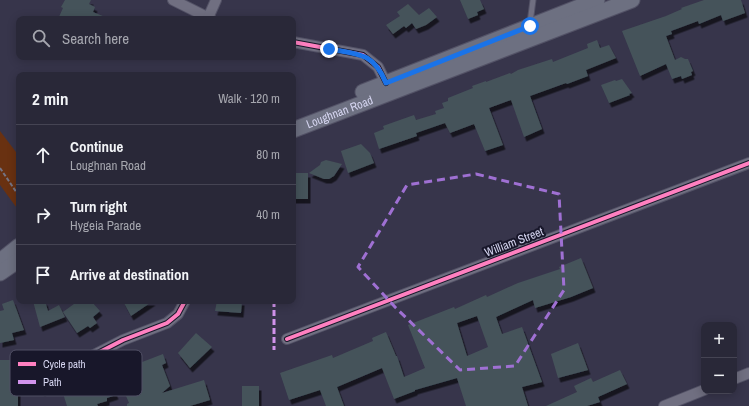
<!DOCTYPE html>
<meta charset="utf-8">
<style>
:root{--surface:#292838;--page:#353443;--text:#f1f3f6;--muted:#a5a6ae;--line:#454453}
body{margin:0;font-family:"Archivo Narrow",sans-serif;background:var(--page);color:var(--text)}
.controls{position:absolute;right:12px;bottom:12px;display:grid;overflow:hidden;border-radius:8px;box-shadow:0 2px 10px #0003}
.controls button{width:36px;height:36px;display:grid;place-items:center;padding:0;border:0;border-bottom:1px solid var(--line);background:var(--surface);color:var(--text);font:20px sans-serif}
.stop{position:absolute;width:12px;height:12px;margin:-9px;border:3px solid #1a73e8;border-radius:50%;background:#fff}
.stop.end{background:#1a73e8;border-color:#fff;box-shadow:0 1px 4px #0008}
.list{margin:0;padding:0;list-style:none}
h2{display:flex;justify-content:space-between;align-items:center;height:52px;margin:0;padding:0 16px;font-size:17px}
h2 small{font-size:13px;font-weight:400;color:var(--muted)}
.list li{display:grid;grid-template-columns:26px 1fr auto;gap:12px;align-items:center;box-sizing:border-box;height:60px;padding:0 16px;border-top:1px solid var(--line)}
.list b{display:block;font-size:15px;white-space:nowrap}
.list p{margin:0;font-size:13px;white-space:nowrap;color:var(--muted)}
.list em{font-size:13px;font-style:normal;color:var(--muted)}
.icon{flex:none;width:22px;height:22px;fill:none;stroke:currentColor;stroke-width:2;stroke-linecap:round;stroke-linejoin:round}
.map{position:relative;flex:none;width:749px;height:406px;overflow:hidden}
.search{position:absolute;background:var(--surface);box-shadow:0 2px 10px #0003;left:16px;top:16px;width:280px;height:44px;display:flex;align-items:center;gap:10px;box-sizing:border-box;padding:0 14px;border-radius:8px;color:var(--muted);font-size:15px}
.panel{position:absolute;background:var(--surface);box-shadow:0 2px 10px #0003;left:16px;top:72px;width:280px;height:232px;border-radius:8px}
.map>svg:first-child{display:block}
.green{fill:#693111}
.building{fill:#45535a;fill-rule:evenodd;filter:url(#shadow)}
.lines{fill:none;stroke-linecap:round;stroke-linejoin:round}
.lane-casing{stroke:#535266;stroke-width:7}
.street-casing{stroke:#535266;stroke-width:12}
.secondary-casing{stroke:#535266;stroke-width:17}
.path{stroke:#757484;stroke-width:2;stroke-dasharray:4 2;stroke-linecap:butt}
.lane{stroke:#706f81;stroke-width:5}
.street{stroke:#706f81;stroke-width:10}
.secondary{stroke:#6d7081;stroke-width:15}
.quiet{stroke:#d193ec;stroke-width:3;stroke-dasharray:6 3;stroke-linecap:butt}
.cycleway-casing{stroke:#18172a;stroke-width:6}
.cycleway{stroke:#ff80c0;stroke-width:4}
.route{stroke:#1a73e8;stroke-width:5}
.marked{fill:none;stroke:#9f70d3;stroke-width:3;stroke-dasharray:8 5;stroke-linejoin:round}
.labels{text-anchor:middle;dominant-baseline:central;stroke-width:4;stroke-linejoin:round;paint-order:stroke}
.street-label{font-size:12px;fill:#d5d5f0;stroke:#18172a}
.key{fill:#18172a;stroke:#515065;stroke-width:1}
.key-label{font-size:11px;fill:#d5d5f0}
</style>
<div class="map">
<svg width="749" height="406" viewBox="0 0 749 406">
<defs>
<filter id="shadow"><feDropShadow dx="2.5" dy="4.5" stdDeviation="0" flood-color="#0009"/></filter>
</defs>
<rect width="100%" height="100%" fill="#37354b"/>
<path class="green" d="M0,131L19,156V211L0,185Z"/>
<g class="building">
<path d="M65,0H91L89,4L95,7L93,12L110,19H58L63,8L61,7Z"/>
<path d="M460,0H480L484,9L477,12L478,15L468,19Z"/>
<path d="M704,0H741L745,13L723,21L721,15L699,24L698,21L671,31L672,34L666,36L675,60L681,57L685,59H688L693,71L691,72L692,75L682,79L681,76L672,79L666,64L640,76L622,31L666,16L682,9L681,8Z"/>
<path d="M408,4L419,15L429,8L437,17L426,25L416,29L412,23L406,28L404,26L393,34L386,25L400,16L397,12Z"/>
<path d="M597,40L600,48L609,45L616,58L586,70L588,76L567,84L566,83L530,96L542,129L524,137L511,100L489,108L503,145L485,151L474,124L450,133L445,123L416,133L417,136L379,149L374,133L384,129L383,126L414,115L416,120L436,114L435,111L444,108L442,103L448,101V98L473,88L472,86L486,81V82L510,73L511,74L518,70L552,59L553,62L588,48L587,44Z"/>
<path d="M622,79L632,93L629,94L630,95L609,103L601,85L615,80L616,81Z"/>
<path d="M361,144L370,153L374,163L348,173L341,151Z"/>
<path d="M326,160L342,164L334,176L329,179H324L309,173L320,165L321,162Z"/>
<rect x="293" y="173" width="15" height="26"/>
<path d="M581,258L593,288L571,297L535,308L533,300L496,317L502,334L522,327L542,382L522,387L528,406H466L457,378L415,390V391L394,399L382,368L337,387L344,406H326L320,390L289,400L280,373L332,355L333,358L373,341L372,338L386,332L396,356H397L404,377L425,368L408,325L454,307L455,309L486,295L487,297L518,283L560,269L559,267ZM477,316L488,347L467,356L457,323Z"/>
<path d="M13,300L24,330L12,333L14,340L0,343V311L4,310L2,304Z"/>
<path d="M33,301H45L48,311L59,305L65,317L40,327Z"/>
<path d="M78,301H91L100,311L93,317L97,323L90,328L88,326L77,333L63,312Z"/>
<path d="M123,301H153L131,316Z"/>
<path d="M217,301H242L241,313L215,311Z"/>
<path d="M196,333L212,347L190,368L178,353Z"/>
<path d="M578,343L588,370L558,378L551,354Z"/>
<path d="M57,353L65,370L63,371L75,394L111,382L116,395L107,398V401L97,404L98,406H67L60,384L42,392L30,366Z"/>
<path d="M163,354L166,363L162,365L170,386L162,393L204,380L210,400L190,406H127V404L129,403L123,389L127,377L140,372L137,364Z"/>
<path d="M0,360H19L20,386H18V406H0Z"/>
<path d="M620,370L627,384L598,397L600,402L587,406H546L577,392L574,386L591,378L593,382Z"/>
<rect x="242" y="386" width="17" height="20"/>
</g>
<g class="lines">
<defs>
<path id="lane" d="M530,23L533,0"/>
<g id="street">
<path d="M173,0L211,19"/>
<path d="M208,18L216,0"/>
<path d="M293,42L363,55L378,67L386,83"/>
<path d="M287,339L749,163"/>
<path d="M90,357L123,340L167,323L178,314L185,301"/>
<path d="M734,379L749,373"/>
<path d="M664,406L704,390"/>
</g>
<g id="secondary">
<path d="M363,92L597,0"/>
<path id="s1" d="M293,130L632,0"/>
<path d="M0,261L19,246"/>
<path d="M0,273L19,260"/>
</g>
</defs>
<use href="#lane" class="lane-casing"/>
<use href="#street" class="street-casing"/>
<use href="#secondary" class="secondary-casing"/>
<path class="path" d="M0,168L19,196"/>
<use href="#lane" class="lane"/>
<use href="#street" class="street"/>
<use href="#secondary" class="secondary"/>
<path class="quiet" d="M274,301V350"/>
<defs>
<g id="cycleway">
<path d="M293,42L363,55L378,67L386,83"/>
<path d="M287,339L749,163"/>
<path d="M90,357L123,340L167,323L178,314L185,301"/>
</g>
</defs>
<use href="#cycleway" class="cycleway-casing"/>
<use href="#cycleway" class="cycleway"/>
</g>
<g class="lines">
<path class="route" d="M329,49C358,54 373,52 386,83L530,26"/>
</g>
<path class="marked" d="M476,174L559,194L564,290L515,366L460,370L395,307L358,267L407,185Z"/>
<g class="labels">
<g class="street-label">
<text stroke="none"><textPath href="#s1" startOffset="50">Loughnan Road</textPath></text>
<text transform="translate(514 242) rotate(-21)">William Street</text>
</g>
</g>
<rect x="10" y="350" width="132" height="46" rx="6" class="key"/>
<rect x="18" y="362" width="18" height="4" fill="#ff80c0"/>
<rect x="18" y="380" width="18" height="4" fill="#d193ec"/>
<g class="key-label">
<text x="43" y="368">Cycle path</text>
<text x="43" y="386">Path</text>
</g>
</svg>
<div class="controls">
<button>+</button>
<button>−</button>
</div>
<div class="stop" style="left:530px;top:26px"></div>
<div class="stop end" style="left:329px;top:49px"></div>
<div class="search"><svg class="icon" aria-label="search" viewBox="0 0 24 24"><circle cx="10" cy="10" r="6"/><path d="M15 15l6 6"/></svg>Search here</div>
<section class="panel">
<h2>2 min<small>Walk · 120 m</small></h2>
<ul class="list">
<li><svg class="icon" aria-label="ahead" viewBox="0 0 24 24"><path d="M12 20V5M6 11l6-6 6 6"/></svg><div><b>Continue</b><p>Loughnan Road</p></div><em>80 m</em></li>
<li><svg class="icon" aria-label="right" viewBox="0 0 24 24"><path d="M7 20v-9h11M14 6l5 5-5 5"/></svg><div><b>Turn right</b><p>Hygeia Parade</p></div><em>40 m</em></li>
<li><svg class="icon" aria-label="arrive" viewBox="0 0 24 24"><path d="M6 21V4h12l-3 4 3 4H6"/></svg><div><b>Arrive at destination</b></div></li>
</ul>
</section>
</div>
